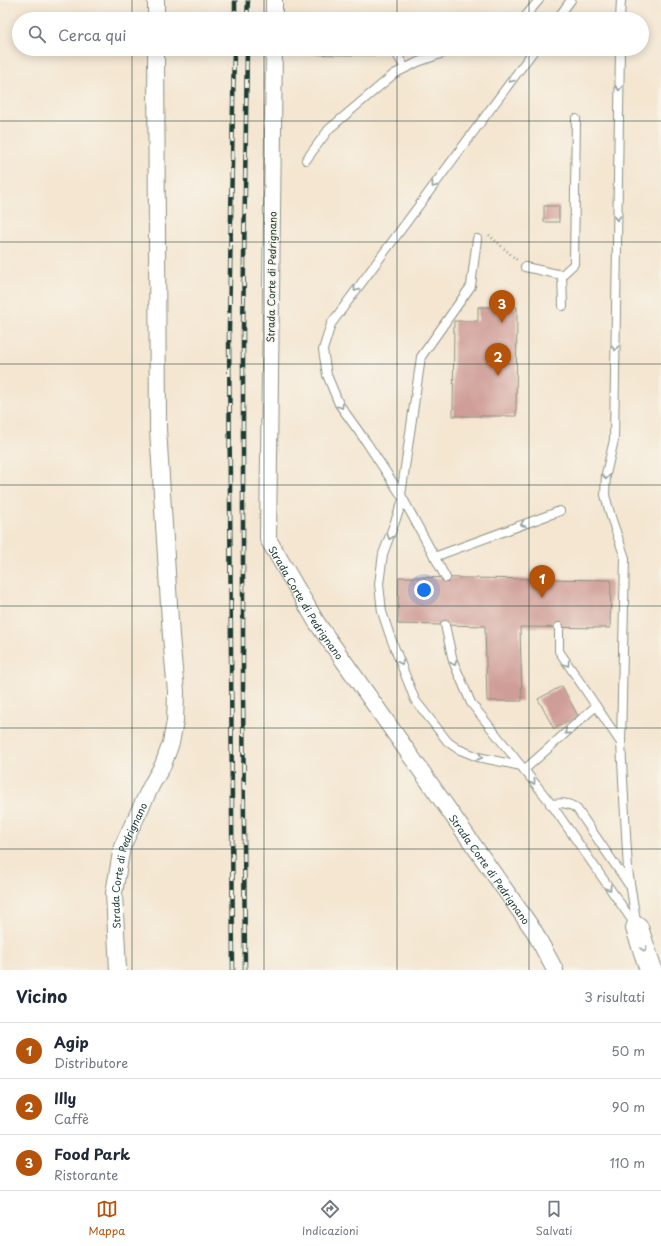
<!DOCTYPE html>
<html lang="it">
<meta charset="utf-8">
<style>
:root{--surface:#fff;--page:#f6f6f7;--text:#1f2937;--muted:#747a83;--line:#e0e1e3;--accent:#b45309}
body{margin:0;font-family:"Playpen Sans",sans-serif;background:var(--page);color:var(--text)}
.you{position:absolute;left:424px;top:590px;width:14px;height:14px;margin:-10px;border:3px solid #fff;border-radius:50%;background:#1a73e8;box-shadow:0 0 0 6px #1a73e833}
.badge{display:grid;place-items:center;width:26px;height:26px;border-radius:50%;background:var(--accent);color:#fff;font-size:13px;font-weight:700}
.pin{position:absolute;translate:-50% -33px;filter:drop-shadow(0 1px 2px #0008)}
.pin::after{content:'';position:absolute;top:21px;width:14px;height:12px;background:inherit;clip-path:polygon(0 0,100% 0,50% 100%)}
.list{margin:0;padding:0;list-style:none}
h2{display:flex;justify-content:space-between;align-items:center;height:52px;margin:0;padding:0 16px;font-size:17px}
h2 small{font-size:13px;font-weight:400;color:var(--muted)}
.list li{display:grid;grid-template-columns:26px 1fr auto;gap:12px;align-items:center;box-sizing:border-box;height:56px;padding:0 16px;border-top:1px solid var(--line)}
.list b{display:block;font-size:15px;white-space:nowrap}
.list p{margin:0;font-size:13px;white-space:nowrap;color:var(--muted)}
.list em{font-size:13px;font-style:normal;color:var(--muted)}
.icon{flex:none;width:22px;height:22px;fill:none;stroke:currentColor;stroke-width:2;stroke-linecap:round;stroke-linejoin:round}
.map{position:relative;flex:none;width:661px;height:970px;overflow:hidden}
.search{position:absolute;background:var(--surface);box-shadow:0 2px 10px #0003;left:12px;right:12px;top:12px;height:44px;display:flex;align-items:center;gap:10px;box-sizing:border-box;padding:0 14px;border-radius:22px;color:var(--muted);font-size:15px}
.sheet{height:220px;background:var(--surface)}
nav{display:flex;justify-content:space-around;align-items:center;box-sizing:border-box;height:56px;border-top:1px solid var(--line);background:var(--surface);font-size:11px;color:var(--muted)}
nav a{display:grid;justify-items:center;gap:2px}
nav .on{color:var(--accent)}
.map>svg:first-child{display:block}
.building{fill:#cf9d97}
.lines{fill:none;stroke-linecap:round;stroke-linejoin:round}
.lane-casing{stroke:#8a9282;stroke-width:10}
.street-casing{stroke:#8a9282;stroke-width:18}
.highway-casing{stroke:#8a9282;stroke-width:24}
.path{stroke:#8a9282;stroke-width:2.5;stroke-dasharray:1 3;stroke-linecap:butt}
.lane{stroke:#fff;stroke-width:8}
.street{stroke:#fff;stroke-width:16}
.highway{stroke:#fff;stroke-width:22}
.rail-casing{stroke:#1f3d34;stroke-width:4.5}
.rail{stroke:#f7f3e8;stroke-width:3;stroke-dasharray:9;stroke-linecap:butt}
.oneway{stroke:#8f9e9a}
.grid{fill:none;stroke:#1f3d34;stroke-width:1;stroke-opacity:0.55}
.labels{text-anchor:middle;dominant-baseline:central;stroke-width:3;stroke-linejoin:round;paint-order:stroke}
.street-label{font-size:10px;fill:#1f3d34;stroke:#f7f3e8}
</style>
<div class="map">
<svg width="661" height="970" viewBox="0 0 661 970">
<rect width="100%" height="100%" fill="#f7f3e8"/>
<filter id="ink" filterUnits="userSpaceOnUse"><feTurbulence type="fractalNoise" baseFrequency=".025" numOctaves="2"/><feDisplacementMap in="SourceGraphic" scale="8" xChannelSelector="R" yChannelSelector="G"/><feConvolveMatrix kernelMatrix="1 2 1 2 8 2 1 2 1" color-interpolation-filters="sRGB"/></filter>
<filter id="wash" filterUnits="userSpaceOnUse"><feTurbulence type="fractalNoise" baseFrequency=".012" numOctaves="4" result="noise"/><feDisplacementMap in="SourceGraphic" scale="16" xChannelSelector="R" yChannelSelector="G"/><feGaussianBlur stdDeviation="0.9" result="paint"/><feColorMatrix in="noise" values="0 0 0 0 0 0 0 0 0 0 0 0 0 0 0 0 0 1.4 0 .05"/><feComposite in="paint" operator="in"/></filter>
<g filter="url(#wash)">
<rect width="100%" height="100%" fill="#f4e6d1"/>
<g id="blocks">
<g class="building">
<rect x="544" y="206" width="15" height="16"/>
<path d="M478,307H517L516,416H453L454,321H478Z"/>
<path d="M399,577L611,580L610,628L520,627L522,701H487L485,626L398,624Z"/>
<path d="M562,686L578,716L554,729L538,699Z"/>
</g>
</g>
</g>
<g filter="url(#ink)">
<use href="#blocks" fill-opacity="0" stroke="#8a9282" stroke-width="1"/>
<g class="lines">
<defs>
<g id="lane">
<path d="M523,19L539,0"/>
<path d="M557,19L571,0"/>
<path d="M620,19L621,0"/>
<path d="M620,49L614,440L606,474L605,495L611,517L625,558L621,743L628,870L637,927"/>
<path d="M310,50L395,51L405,68"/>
<path d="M306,160L329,129L394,74L418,62L446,52L459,49"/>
<path d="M525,267L562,275"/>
<path d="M563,306L562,275L574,264L576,119"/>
<path d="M401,495L421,357L471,286L477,239"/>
<path d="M403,500L383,554L379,584L382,612L390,636L415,700L448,742L458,749L478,757L521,766"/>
<path d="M434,557L560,511"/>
<path d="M446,578L401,495L367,443L339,404L327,375L323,350L331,324L535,49"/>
<path d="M445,625L453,661L471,703L549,801L636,926"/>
<path d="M559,627V651L621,743"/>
<path d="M524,770L596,706"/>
<path d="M550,804C561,803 568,802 577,809L629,885"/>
</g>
<g id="street">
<path d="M156,19V0"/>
<path d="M274,19V0"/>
<path id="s1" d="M274,49L268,539L317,623L534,931L555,970"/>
<path id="s2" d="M118,970L114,893L122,847L152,784L163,765L171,743L175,721L176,692L171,636L158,429L156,49"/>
</g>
<path id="highway" d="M637,928L651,970"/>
</defs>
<use href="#lane" class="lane-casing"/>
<use href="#street" class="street-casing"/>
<use href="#highway" class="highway-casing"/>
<path class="path" d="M489,235L517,260"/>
<use href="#lane" class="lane"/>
<use href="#street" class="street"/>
<use href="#highway" class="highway"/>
<defs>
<g id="rail">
<path d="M235,19V0"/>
<path d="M247,19L248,0"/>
<path d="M233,970L229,330L234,49"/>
<path d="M245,970L243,688V331L247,49"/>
</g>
</defs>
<use href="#rail" class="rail-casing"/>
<use href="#rail" class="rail"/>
</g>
<defs><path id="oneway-chevron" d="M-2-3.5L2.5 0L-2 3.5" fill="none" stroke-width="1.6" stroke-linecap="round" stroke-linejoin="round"/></defs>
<g class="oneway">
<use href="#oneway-chevron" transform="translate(511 80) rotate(127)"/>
<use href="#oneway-chevron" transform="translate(619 88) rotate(91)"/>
<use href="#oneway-chevron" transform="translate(434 185) rotate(127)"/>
<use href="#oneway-chevron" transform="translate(617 218) rotate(91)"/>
<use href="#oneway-chevron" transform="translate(356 289) rotate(127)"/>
<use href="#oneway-chevron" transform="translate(615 348) rotate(91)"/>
<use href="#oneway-chevron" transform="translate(341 406) rotate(58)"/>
<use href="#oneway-chevron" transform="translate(606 477) rotate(95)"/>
<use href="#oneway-chevron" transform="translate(523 524) rotate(160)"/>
<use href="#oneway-chevron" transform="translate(390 537) rotate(110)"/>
<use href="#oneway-chevron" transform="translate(401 662) rotate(68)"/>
<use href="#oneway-chevron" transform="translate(454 663) rotate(70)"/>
<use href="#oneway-chevron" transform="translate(567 664) rotate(56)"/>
<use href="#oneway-chevron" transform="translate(567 732) rotate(139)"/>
<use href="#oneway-chevron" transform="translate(480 757) rotate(16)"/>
<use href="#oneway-chevron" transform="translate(533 782) rotate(51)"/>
<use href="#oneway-chevron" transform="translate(609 888) rotate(55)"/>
<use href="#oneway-chevron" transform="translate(644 949) rotate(72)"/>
</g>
</g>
<path class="grid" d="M132,0V19M264,0V19M397,0V19M529,0V19M132,49V970M264,49V970M397,49V970M529,49V970M0,121H661M0,242H661M0,364H661M0,485H661M0,606H661M0,728H661M0,849H661"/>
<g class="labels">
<g class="street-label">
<text transform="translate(271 277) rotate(-89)">Strada Corte di Pedrignano</text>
<text stroke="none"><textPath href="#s1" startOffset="564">Strada Corte di Pedrignano</textPath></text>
<text stroke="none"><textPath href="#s2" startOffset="107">Strada Corte di Pedrignano</textPath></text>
<text stroke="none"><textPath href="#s1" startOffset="888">Strada Corte di Pedrignano</textPath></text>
</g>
</g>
</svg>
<div class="you"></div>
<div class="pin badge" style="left:542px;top:598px">1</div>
<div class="pin badge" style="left:498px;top:376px">2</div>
<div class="pin badge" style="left:502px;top:323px">3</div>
<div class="search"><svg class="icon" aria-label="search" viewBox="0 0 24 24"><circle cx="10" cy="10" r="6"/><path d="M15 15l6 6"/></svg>Cerca qui</div>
</div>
<section class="sheet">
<h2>Vicino<small>3 risultati</small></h2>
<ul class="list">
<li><span class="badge">1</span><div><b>Agip</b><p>Distributore</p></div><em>50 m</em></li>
<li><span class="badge">2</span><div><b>Illy</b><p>Caffè</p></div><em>90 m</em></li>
<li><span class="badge">3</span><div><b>Food Park</b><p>Ristorante</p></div><em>110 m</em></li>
</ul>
</section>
<nav>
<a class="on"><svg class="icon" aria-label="map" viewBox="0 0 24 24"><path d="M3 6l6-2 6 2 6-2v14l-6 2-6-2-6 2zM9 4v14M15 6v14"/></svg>Mappa</a>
<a><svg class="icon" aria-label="directions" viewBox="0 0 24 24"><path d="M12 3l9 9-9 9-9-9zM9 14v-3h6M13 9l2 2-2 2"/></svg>Indicazioni</a>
<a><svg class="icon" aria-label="saved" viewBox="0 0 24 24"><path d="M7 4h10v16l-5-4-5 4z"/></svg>Salvati</a>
</nav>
